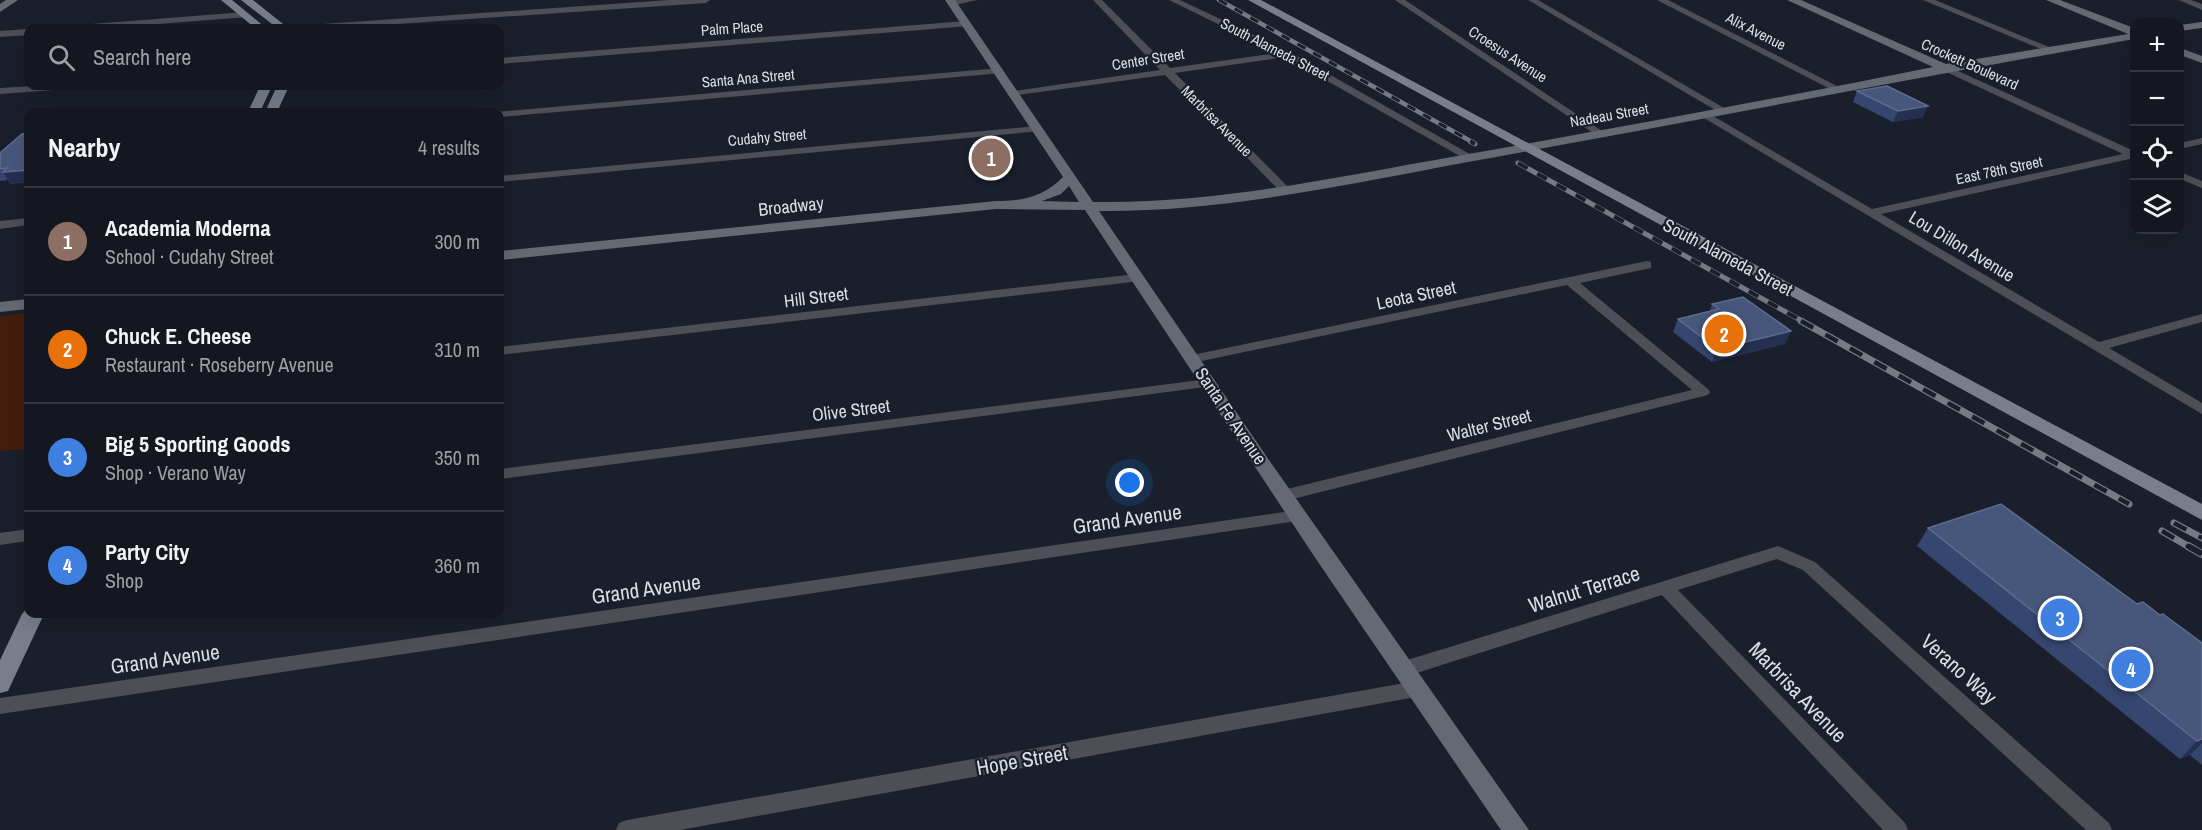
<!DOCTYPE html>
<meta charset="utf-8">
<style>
:root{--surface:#141720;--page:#1d2029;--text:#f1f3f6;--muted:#9d9fa5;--line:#33363e;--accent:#f2a081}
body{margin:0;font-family:"Archivo Narrow",sans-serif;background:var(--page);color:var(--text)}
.controls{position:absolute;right:18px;top:18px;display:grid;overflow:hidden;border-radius:12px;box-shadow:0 6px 24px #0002}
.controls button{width:54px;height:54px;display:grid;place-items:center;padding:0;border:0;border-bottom:2px solid var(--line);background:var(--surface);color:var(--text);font:30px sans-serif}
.you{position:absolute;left:1130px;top:483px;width:21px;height:21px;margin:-15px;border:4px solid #fff;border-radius:50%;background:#1a73e8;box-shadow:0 0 0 9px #1a73e833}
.badge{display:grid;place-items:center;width:39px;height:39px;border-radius:50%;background:var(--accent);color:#fff;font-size:20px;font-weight:700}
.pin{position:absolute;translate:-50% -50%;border:3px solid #fff;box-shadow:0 2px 6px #0006}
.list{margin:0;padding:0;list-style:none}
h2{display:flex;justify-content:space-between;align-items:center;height:78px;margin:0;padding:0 24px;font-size:26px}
h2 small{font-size:20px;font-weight:400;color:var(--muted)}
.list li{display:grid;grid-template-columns:39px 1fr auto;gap:18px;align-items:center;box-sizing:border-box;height:108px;padding:0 24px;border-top:2px solid var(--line)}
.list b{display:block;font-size:22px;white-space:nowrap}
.list p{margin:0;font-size:20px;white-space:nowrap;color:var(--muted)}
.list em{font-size:20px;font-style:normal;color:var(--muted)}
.icon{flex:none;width:33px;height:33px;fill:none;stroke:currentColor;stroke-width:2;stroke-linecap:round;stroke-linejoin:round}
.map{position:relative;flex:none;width:2202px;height:830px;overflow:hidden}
.search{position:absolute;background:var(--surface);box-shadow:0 6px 24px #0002;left:24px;top:24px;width:480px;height:66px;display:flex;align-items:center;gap:15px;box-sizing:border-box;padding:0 21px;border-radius:12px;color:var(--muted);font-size:22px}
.panel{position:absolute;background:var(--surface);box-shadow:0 6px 24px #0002;left:24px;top:108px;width:480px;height:510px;border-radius:12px}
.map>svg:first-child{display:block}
.green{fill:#451d0d}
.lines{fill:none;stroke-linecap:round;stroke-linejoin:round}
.street{fill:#4c4f55;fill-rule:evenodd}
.secondary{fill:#656973;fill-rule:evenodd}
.primary{fill:#787e8a;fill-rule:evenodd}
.rail-far3-casing{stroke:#767a84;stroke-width:4.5}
.rail-far2-casing{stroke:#767a84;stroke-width:5}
.rail-far1-casing{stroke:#767a84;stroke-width:7}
.rail-casing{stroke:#767a84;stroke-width:8}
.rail-far3{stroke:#1a1f2b;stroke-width:3;stroke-dasharray:9;stroke-linecap:butt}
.rail-far2{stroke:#1a1f2b;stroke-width:4;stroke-dasharray:11;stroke-linecap:butt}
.rail-far1{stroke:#1a1f2b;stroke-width:4.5;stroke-dasharray:14;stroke-linecap:butt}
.rail{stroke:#1a1f2b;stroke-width:6;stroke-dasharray:17;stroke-linecap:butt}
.wall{fill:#354670}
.shaded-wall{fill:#23304f}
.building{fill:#47577c;stroke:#5e6c8d;stroke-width:1.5}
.labels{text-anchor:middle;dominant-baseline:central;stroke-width:4.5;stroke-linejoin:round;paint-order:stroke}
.far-street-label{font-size:15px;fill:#d9dde5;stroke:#1a1f2b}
.street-label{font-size:18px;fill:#d9dde5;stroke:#1a1f2b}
.near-street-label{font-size:21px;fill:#d9dde5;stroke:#1a1f2b}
</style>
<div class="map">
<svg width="2202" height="830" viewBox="0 0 2202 830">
<rect width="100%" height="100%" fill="#1a1f2b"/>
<path class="green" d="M28,313V449L0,451V316Z"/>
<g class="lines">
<g class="street">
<path d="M669,0H710L706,3L339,28H303L308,25Z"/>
<path d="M954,0H977L951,6L947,3Z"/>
<path d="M1093,0H1102L1170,68L1277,53L1169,0H1180L1290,52L1475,157L1473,159H1465L1285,57L1175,73L1290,189V193H1282L1165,75L1011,96V92L1015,91L1160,70Z"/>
<path d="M1395,0H1405L1605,133L1596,135Z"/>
<path d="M1528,0H1538L1731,112L1722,114Z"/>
<path d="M1657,0H1668L1843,89L1834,91Z"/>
<path d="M1923,0H1935L2056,50L2048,52Z"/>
<path d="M2179,0H2191L2202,4V10Z"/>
<path d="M245,12L249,15L248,17L107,28H74L79,25Z"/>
<path d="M966,21L970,24L969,26L500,64V58Z"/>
<path d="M28,29V35L0,37V31Z"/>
<path d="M1945,65L2134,151V158L1881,214L2099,342L2202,314V322L2109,348L2202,403V414L1699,115L1708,113L1872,209L2123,154L1942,70V66Z"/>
<path d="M1000,68L1003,69V73L500,117V112H496Z"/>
<path d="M34,86H72L67,89L0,94V88Z"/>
<path d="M1037,126L1041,127V131L500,182V176Z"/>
<path d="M2202,138V144L2180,149V143Z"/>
<path d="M2180,172L2202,181V188L2180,179Z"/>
<path d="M28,218V225L0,229V221Z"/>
<path d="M1647,261L1651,262V268L1580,283L1708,389L1710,392L1708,395L1285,501L1279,499L1277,495L1279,491L1692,390L1567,285L1192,363L1185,359L1192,355Z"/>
<path d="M1136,274L1142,278L1141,281L500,355V347Z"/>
<path d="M1208,379L1215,383L1213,386L500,479V469Z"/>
<path d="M1298,510L1304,512L1306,516L1304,520L0,714V698Z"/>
<path d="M28,529V541L0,545V533Z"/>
<path d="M1778,546L1815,562L2109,823L2112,830H2086L1803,570L1777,559L1678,590L1905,823L1908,830H1883L1662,595L1404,677L1397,674L1395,669L1397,664L1404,661Z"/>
<path d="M1416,681L1423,684L1426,689L1423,694L1416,697L680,830H616L619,823L627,820Z"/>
</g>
<g class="secondary">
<path d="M6,0H18L0,12V4Z"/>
<path d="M945,0H955L1093,202C1217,204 1336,177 1457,156C1616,128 1775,99 1933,67L1787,0H1801L1946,64L2128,34L2046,0H2060L2134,28V39C1921,77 1709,118 1496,157C1365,180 1233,212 1099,211L1269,460L1529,830H1501L1318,562L1085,210L996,209L500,260V251L996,201C1023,201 1043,197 1063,177ZM1069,186L1079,202L1042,201L1061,194Z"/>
<path d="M2202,22V28L2180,31V25Z"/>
<path d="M2180,48L2202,56V63L2180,55Z"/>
<path d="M28,299V309L0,312V302Z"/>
</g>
<g class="primary">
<path d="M221,0H232L266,28H255Z"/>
<path d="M241,0H253L288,28H277Z"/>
<path d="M1248,0H1261L2202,504V520Z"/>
<path d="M260,86H272L260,112H248Z"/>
<path d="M277,86H289L277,112H265Z"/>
<path d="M28,607V614H44L8,691L0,693V660L22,614Z"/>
</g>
<defs>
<path id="rail-far3" d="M1219,0L1474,143"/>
<g id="rail-far2">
<path d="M1471,142L1475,144"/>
<path d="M1518,163L1804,322"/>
</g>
<g id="rail-far1">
<path d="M1801,321L2129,504"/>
<path d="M2174,523L2202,538"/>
<path d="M2162,531L2191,548"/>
</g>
<path id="rail" d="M2188,546L2202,554"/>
</defs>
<use href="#rail-far3" class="rail-far3-casing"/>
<use href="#rail-far2" class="rail-far2-casing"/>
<use href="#rail-far1" class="rail-far1-casing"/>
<use href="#rail" class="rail-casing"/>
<use href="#rail-far3" class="rail-far3"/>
<use href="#rail-far2" class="rail-far2"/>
<use href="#rail-far1" class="rail-far1"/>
<use href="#rail" class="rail"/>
</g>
<g class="wall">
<path d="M1857,91L1923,117L1893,122L1853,102Z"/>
<path d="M28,133V182L10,184L8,180L0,181V153Z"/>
<path d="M1712,304L1791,331L1785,344L1712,362L1673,332L1678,319L1710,311Z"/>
<path d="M1928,528L2137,604L2160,615L2202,643V765L2190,755L2180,759L1917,546Z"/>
</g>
<g class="shaded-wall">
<path d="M1928,106L1923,117L1893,122L1898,111Z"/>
<path d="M28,170V182L10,184L3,172Z"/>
<path d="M1791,331L1785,344L1712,362L1717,349Z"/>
<path d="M2202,739V743L2190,755L2180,759L2197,741Z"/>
</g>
<g class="building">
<path d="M1887,86L1928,106L1898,111L1857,91Z"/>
<path d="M28,133V170L3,172L7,168L0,169V153L22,134Z"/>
<path d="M1743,297L1791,331L1717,349L1678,319L1719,309L1712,304Z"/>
<path d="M2001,504L2137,604L2143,602L2160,615L2163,614L2202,643V739L2197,741L1928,528Z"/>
</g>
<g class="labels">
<g class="far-street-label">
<text transform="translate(732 28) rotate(-4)">Palm Place</text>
<text transform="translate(1756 31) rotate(27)">Alix Avenue</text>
<text transform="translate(1275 49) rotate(27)">South Alameda Street</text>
<text transform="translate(1508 54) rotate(33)">Croesus Avenue</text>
<text transform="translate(1148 59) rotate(-9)">Center Street</text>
<text transform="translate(1970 64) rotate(24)">Crockett Boulevard</text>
<text transform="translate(748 78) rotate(-5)">Santa Ana Street</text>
<text transform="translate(1609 115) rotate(-10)">Nadeau Street</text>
<text transform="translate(1217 121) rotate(45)">Marbrisa Avenue</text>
<text transform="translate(767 137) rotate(-5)">Cudahy Street</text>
<text transform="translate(1999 170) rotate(-12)">East 78th Street</text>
</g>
<g class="street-label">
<text transform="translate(791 206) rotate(-6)">Broadway</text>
<text transform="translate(1962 246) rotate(31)">Lou Dillon Avenue</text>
<text transform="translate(1728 257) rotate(28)">South Alameda Street</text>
<text transform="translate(1416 295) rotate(-12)">Leota Street</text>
<text transform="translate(816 297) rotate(-7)">Hill Street</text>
<text transform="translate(851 410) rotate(-7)">Olive Street</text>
<text transform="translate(1231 416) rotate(56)">Santa Fe Avenue</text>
<text transform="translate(1489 425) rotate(-14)">Walter Street</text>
</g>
<g class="near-street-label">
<text transform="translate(1127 519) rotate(-8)">Grand Avenue</text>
<text transform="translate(646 589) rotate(-8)">Grand Avenue</text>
<text transform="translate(1584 589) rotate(-17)">Walnut Terrace</text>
<text transform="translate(165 659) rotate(-8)">Grand Avenue</text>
<text transform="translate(1959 669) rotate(42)">Verano Way</text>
<text transform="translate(1798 692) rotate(46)">Marbrisa Avenue</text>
<text transform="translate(1022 760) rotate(-10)">Hope Street</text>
</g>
</g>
</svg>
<div class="controls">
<button>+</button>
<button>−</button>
<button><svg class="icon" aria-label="locate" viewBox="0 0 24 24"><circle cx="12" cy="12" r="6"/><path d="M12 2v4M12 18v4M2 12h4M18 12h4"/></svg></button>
<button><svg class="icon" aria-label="layers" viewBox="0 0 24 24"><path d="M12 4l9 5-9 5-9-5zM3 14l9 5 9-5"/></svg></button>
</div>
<div class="you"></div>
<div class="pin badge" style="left:991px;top:158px;background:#8d6e63">1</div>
<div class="pin badge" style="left:1724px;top:334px;background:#e8710a">2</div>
<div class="pin badge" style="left:2060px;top:618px;background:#3f7fe0">3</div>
<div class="pin badge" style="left:2131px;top:669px;background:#3f7fe0">4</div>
<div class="search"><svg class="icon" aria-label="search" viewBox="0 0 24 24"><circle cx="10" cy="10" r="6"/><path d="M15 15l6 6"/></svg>Search here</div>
<section class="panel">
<h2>Nearby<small>4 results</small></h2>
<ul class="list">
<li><span class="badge" style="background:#8d6e63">1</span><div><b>Academia Moderna</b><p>School · Cudahy Street</p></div><em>300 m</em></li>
<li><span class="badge" style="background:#e8710a">2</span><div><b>Chuck E. Cheese</b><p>Restaurant · Roseberry Avenue</p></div><em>310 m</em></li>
<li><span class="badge" style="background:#3f7fe0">3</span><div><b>Big 5 Sporting Goods</b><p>Shop · Verano Way</p></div><em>350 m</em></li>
<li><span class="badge" style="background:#3f7fe0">4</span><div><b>Party City</b><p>Shop</p></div><em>360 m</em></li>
</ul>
</section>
</div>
